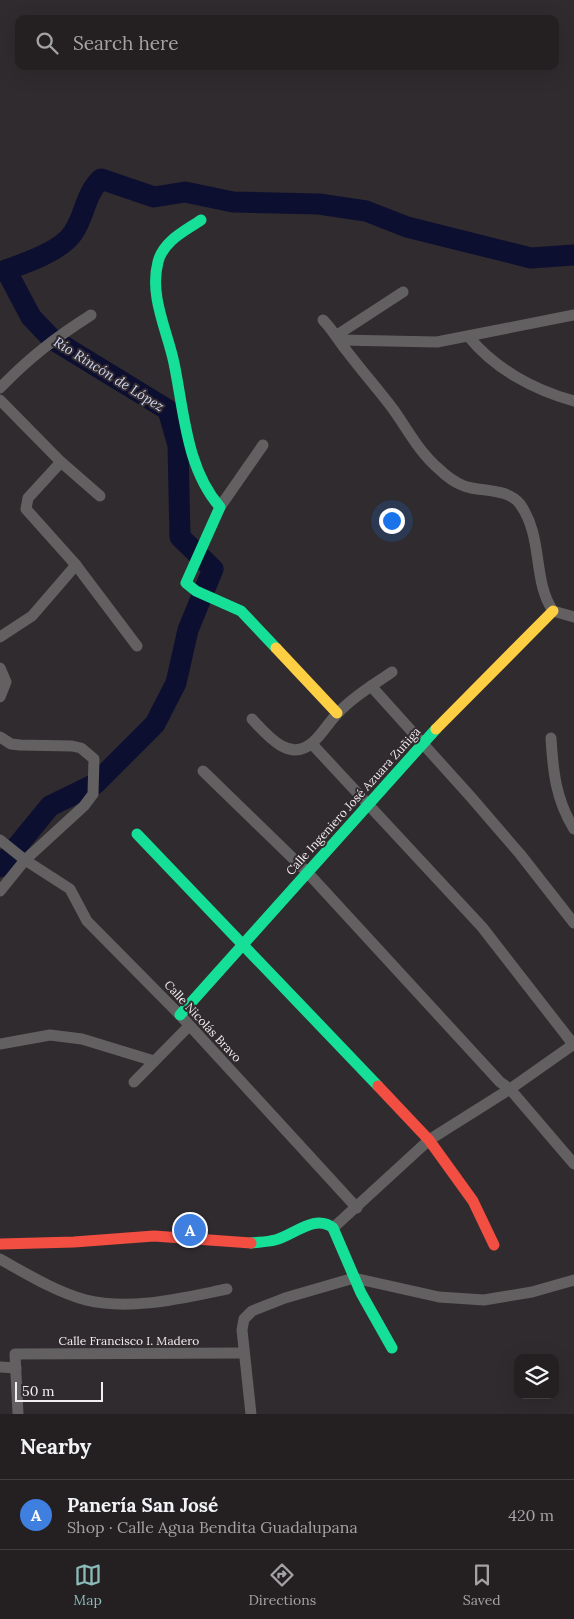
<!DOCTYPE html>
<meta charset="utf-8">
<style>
:root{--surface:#242022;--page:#2c282a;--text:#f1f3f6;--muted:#a3a3a5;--line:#413e40;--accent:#8bbbb9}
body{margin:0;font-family:Lora,serif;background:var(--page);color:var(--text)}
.controls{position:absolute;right:15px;bottom:15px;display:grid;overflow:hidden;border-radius:10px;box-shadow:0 5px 20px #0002}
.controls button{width:45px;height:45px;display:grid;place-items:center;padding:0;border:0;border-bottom:1px solid var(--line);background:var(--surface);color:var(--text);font:25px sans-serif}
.scale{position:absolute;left:15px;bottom:12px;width:88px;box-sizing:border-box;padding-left:5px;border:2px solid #f2edf0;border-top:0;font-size:14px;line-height:18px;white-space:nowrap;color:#f2edf0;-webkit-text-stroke:4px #312a2e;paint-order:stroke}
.you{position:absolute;left:391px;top:520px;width:18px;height:18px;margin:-12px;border:4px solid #fff;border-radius:50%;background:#1a73e8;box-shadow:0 0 0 8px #1a73e833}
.badge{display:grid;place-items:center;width:32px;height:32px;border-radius:50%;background:var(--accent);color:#fff;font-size:16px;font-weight:700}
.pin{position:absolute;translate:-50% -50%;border:2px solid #fff;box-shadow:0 1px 5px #0006}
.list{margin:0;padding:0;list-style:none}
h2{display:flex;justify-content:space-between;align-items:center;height:65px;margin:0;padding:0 20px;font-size:21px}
h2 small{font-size:16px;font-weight:400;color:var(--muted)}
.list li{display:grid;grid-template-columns:32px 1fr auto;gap:15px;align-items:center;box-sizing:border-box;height:70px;padding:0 20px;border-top:1px solid var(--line)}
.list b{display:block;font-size:19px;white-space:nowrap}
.list p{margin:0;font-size:16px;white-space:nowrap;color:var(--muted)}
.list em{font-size:16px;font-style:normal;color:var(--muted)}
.icon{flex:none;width:28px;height:28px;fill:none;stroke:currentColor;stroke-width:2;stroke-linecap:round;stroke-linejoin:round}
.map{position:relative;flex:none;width:574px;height:1414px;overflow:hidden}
.search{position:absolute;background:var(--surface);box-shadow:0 5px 20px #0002;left:15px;right:15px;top:15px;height:55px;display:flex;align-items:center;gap:12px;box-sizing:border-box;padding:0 18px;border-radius:10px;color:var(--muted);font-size:19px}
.sheet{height:135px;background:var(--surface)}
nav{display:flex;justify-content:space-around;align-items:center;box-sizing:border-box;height:70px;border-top:1px solid var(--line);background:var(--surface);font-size:14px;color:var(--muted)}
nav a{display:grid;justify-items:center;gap:2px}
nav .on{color:var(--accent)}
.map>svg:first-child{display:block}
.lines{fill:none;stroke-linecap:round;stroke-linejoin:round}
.river{stroke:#0d0f31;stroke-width:21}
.street{stroke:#636061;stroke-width:11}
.fast{stroke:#16e098;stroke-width:11}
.slow{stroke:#ffcf43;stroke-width:11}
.jam{stroke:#f24e42;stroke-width:11}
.labels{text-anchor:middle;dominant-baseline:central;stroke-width:4;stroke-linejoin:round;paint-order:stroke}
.street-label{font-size:12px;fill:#f2edf0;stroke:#312a2e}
.water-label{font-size:14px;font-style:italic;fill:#d0d7f4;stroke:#312a2e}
</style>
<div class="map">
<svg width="574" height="1414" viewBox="0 0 574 1414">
<rect width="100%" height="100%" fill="#302b2e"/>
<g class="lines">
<path class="river" d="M0,867L50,806L95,784L155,724L176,683L188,630L213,569L180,537L178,445L168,410L52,339L31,317L6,270C26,263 61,251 73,233C85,216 85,194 101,179L154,197L185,192L233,202L319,204L366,211L407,227L531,258L574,255"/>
<g class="street">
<path d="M323,320C332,329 338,340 346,350C361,370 378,389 393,409C408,430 419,452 439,469C446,476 454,482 464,486C481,492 508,488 520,504C544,538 532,580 553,611L574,617"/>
<path d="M337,335L403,292"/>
<path d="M469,337C495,369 534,390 574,401"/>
<path d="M340,340L437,342L574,315"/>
<path d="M0,388C30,357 55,338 91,315"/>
<path d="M0,400L61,462L100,496"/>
<path d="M61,462L28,498L26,509L76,565L137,646"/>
<path d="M220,507L263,445"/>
<path d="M0,637L32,616L76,565"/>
<path d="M0,668L6,682L0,697"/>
<path d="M371,686L470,796L520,854L574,923"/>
<path d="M252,719C266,734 289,763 312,743C322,735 328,723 337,714C353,697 373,685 392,672"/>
<path d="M0,737L11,744L20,745L72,746L81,748L94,759L93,794L84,806L25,860L0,891"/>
<path d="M551,738C553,772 556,800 574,829"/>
<path d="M312,744L482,927L573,1044"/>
<path d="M203,771L307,872L500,1082L510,1089L574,1164"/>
<path d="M0,840L25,860L70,889L87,921L180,1015L357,1208"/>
<path d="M0,1044L50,1035L82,1039L154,1061"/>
<path d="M134,1082L189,1026"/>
<path d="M333,1228L429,1140L510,1089L574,1044"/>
<path d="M0,1259C27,1274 56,1292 86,1300C131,1311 182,1298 227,1289"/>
<path d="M0,1367L16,1368"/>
<path d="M18,1414L15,1354L244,1353"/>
<path d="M251,1414L242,1330L244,1319L252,1311L285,1298L354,1278L439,1297L484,1300L532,1292L574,1280"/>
</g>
<g class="fast">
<path d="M201,220C185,231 163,241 158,262C149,296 167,330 174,363C184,411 186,468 220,507L186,583L196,591L241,611L276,648"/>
<path d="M137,834L378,1086"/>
<path d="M180,1015L436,729"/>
<path d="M251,1243C259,1242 267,1242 275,1240C293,1236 315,1213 333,1228L361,1293L392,1348"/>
</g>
<g class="slow">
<path d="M276,648L337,713"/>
<path d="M436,729L553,611"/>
</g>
<g class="jam">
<path d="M378,1086L429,1140L473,1201L494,1245"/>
<path d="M0,1244L74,1242L154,1236L251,1243"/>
</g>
</g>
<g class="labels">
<g class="street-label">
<text transform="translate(353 801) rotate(-48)">Calle Ingeniero José Azuara Zuñiga</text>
<text transform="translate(203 1021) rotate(47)">Calle Nicolás Bravo</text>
<text x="129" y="1340">Calle Francisco I. Madero</text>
</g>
<g class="water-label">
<text transform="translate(109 374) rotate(32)">Río Rincón de López</text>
</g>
</g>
</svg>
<div class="controls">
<button><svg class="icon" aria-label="layers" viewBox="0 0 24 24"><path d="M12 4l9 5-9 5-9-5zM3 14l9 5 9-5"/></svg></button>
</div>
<div class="scale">50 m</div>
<div class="you"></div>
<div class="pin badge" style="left:190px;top:1230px;background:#3f7fe0">A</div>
<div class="search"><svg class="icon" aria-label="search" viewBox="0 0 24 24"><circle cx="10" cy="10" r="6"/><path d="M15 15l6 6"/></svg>Search here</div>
</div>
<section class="sheet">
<h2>Nearby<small></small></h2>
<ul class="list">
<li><span class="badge" style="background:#3f7fe0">A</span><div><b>Panería San José</b><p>Shop · Calle Agua Bendita Guadalupana</p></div><em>420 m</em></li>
</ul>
</section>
<nav>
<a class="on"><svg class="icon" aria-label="map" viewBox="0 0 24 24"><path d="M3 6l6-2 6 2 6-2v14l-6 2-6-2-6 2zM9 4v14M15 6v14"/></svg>Map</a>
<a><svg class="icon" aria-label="directions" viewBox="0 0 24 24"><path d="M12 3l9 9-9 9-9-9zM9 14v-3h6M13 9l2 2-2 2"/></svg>Directions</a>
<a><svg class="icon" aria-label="saved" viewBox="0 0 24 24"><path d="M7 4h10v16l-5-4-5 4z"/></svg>Saved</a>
</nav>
